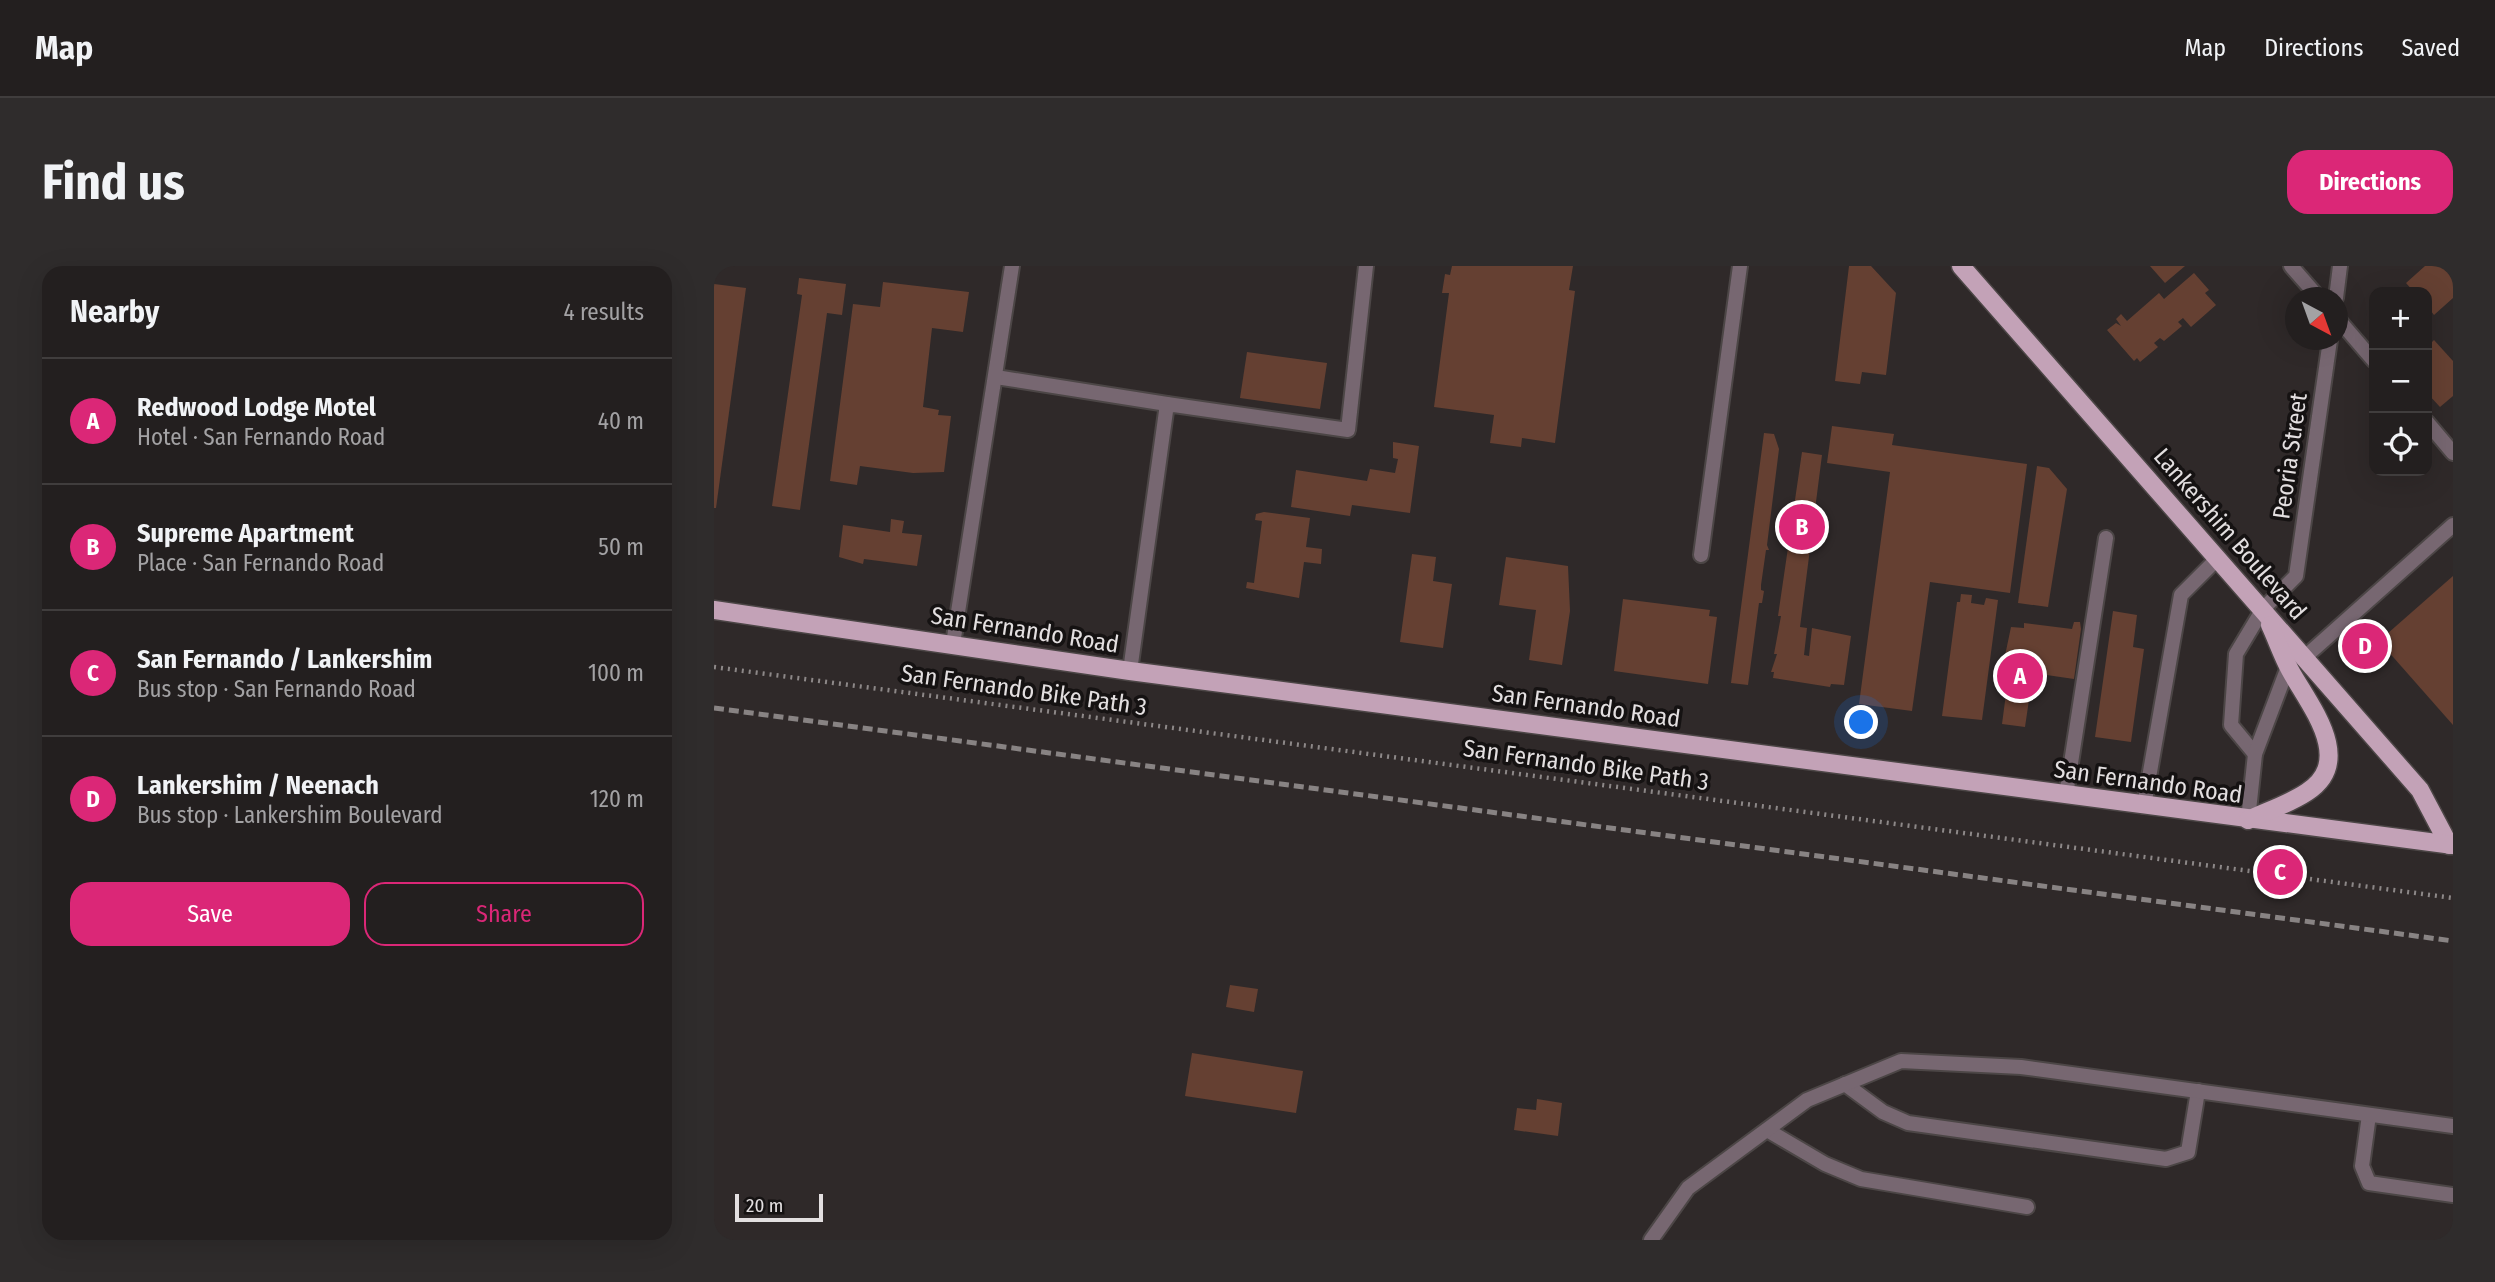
<!DOCTYPE html>
<meta charset="utf-8">
<style>
:root{--surface:#231f1f;--page:#2f2c2c;--text:#f1f3f6;--muted:#a3a2a4;--line:#403d3d;--accent:#db2777}
body{margin:0;font-family:"Fira Sans Condensed",sans-serif;background:var(--page);color:var(--text)}
.controls{position:absolute;right:21px;top:21px;display:grid;overflow:hidden;border-radius:14px;box-shadow:0 7px 28px #0002}
.controls button{width:63px;height:63px;display:grid;place-items:center;padding:0;border:0;border-bottom:2px solid var(--line);background:var(--surface);color:var(--text);font:35px sans-serif}
.compass{position:absolute;left:1571px;top:21px;width:63px;height:63px;border-radius:50%;background:var(--surface);box-shadow:0 7px 28px #0002;rotate:139deg}
.scale{position:absolute;left:21px;bottom:18px;width:88px;box-sizing:border-box;padding-left:7px;border:4px solid #e3dfe0;border-top:0;font-size:19px;line-height:24px;white-space:nowrap;color:#e3dfe0;-webkit-text-stroke:5px #151212;paint-order:stroke}
.you{position:absolute;left:1148px;top:457px;width:24px;height:24px;margin:-18px;border:5px solid #fff;border-radius:50%;background:#1a73e8;box-shadow:0 0 0 10px #1a73e833}
.badge{display:grid;place-items:center;width:46px;height:46px;border-radius:50%;background:var(--accent);color:#fff;font-size:23px;font-weight:700}
.pin{position:absolute;translate:-50% -50%;border:4px solid #fff;box-shadow:0 2px 7px #0006}
.list{margin:0;padding:0;list-style:none}
h2{display:flex;justify-content:space-between;align-items:center;height:91px;margin:0;padding:0 28px;font-size:30px}
h2 small{font-size:23px;font-weight:400;color:var(--muted)}
.list li{display:grid;grid-template-columns:46px 1fr auto;gap:21px;align-items:center;box-sizing:border-box;height:126px;padding:0 28px;border-top:2px solid var(--line)}
.list b{display:block;font-size:26px;white-space:nowrap}
.list p{margin:0;font-size:23px;white-space:nowrap;color:var(--muted)}
.list em{font-size:23px;font-style:normal;color:var(--muted)}
.actions{display:flex;gap:14px;padding:21px 28px}
.actions a{flex:1;padding:16px 0;border:2px solid var(--accent);border-radius:21px;text-align:center;font-size:24px;color:var(--accent)}
.actions .main{background:var(--accent);color:#fff}
.icon{flex:none;width:38px;height:38px;fill:none;stroke:currentColor;stroke-width:2;stroke-linecap:round;stroke-linejoin:round}
.map{position:relative;flex:none;width:1739px;height:974px;overflow:hidden;border-radius:21px}
header{display:flex;align-items:center;gap:42px;box-sizing:border-box;height:98px;padding:0 35px;background:var(--surface);border-bottom:2px solid var(--line)}
header strong{font-size:33px}
nav{display:flex;gap:38px;margin-inline-start:auto;font-size:24px}
.intro{display:flex;align-items:center;justify-content:space-between;box-sizing:border-box;height:168px;padding:0 42px}
h1{margin:0;font-size:49px}
.button{padding:18px 32px;border-radius:21px;background:var(--accent);color:#fff;font-size:24px;font-weight:700}
main{display:flex;gap:42px;padding:0 42px}
aside{flex:1;background:var(--surface);border-radius:21px;box-shadow:0 7px 28px #0002}
.map>svg:first-child{display:block}
.building{fill:#654032}
.lines{fill:none;stroke-linecap:round;stroke-linejoin:round}
.service-casing{stroke:#4c4646;stroke-width:18}
.minor-casing{stroke:#4c4646;stroke-width:18}
.primary-casing{stroke:#4c4646;stroke-width:21}
.path{stroke:#8d8888;stroke-width:4.5;stroke-dasharray:2 5;stroke-linecap:butt}
.service{stroke:#776771;stroke-width:14}
.minor{stroke:#776771;stroke-width:14}
.primary{stroke:#c3a2b7;stroke-width:18}
.rail{stroke:#888383;stroke-width:5;stroke-dasharray:10 5;stroke-linecap:butt}
.labels{text-anchor:middle;dominant-baseline:central;stroke-width:7;stroke-linejoin:round;paint-order:stroke}
.street-label{font-size:24px;fill:#e3dfe0;stroke:#151212}
</style>
<header>
<strong>Map</strong>
<nav><a>Map</a><a>Directions</a><a>Saved</a></nav>
</header>
<div class="intro"><h1>Find us</h1><a class="button">Directions</a></div>
<main>
<aside>
<h2>Nearby<small>4 results</small></h2>
<ul class="list">
<li><span class="badge">A</span><div><b>Redwood Lodge Motel</b><p>Hotel · San Fernando Road</p></div><em>40 m</em></li>
<li><span class="badge">B</span><div><b>Supreme Apartment</b><p>Place · San Fernando Road</p></div><em>50 m</em></li>
<li><span class="badge">C</span><div><b>San Fernando / Lankershim</b><p>Bus stop · San Fernando Road</p></div><em>100 m</em></li>
<li><span class="badge">D</span><div><b>Lankershim / Neenach</b><p>Bus stop · Lankershim Boulevard</p></div><em>120 m</em></li>
</ul>
<div class="actions"><a class="main">Save</a><a>Share</a></div>
</aside>
<div class="map">
<svg width="1739" height="974" viewBox="0 0 1739 974">
<rect width="100%" height="100%" fill="#2f2929"/>
<g class="building">
<path d="M738,0H859L855,24L861,25L841,177L808,172L807,181L776,177L780,149L720,141L735,27H728L731,8L736,9Z"/>
<path d="M1135,0H1157L1182,27L1172,109L1148,106L1146,118L1121,115Z"/>
<path d="M1436,0H1471L1451,17Z"/>
<path d="M1711,0H1739V32L1720,49L1713,40V26H1700L1692,17Z"/>
<path d="M1480,7L1495,24L1491,27L1502,39L1477,61L1469,52L1464,56L1468,60L1450,75L1446,72L1440,77L1444,81L1426,96L1423,92L1420,95L1393,64L1402,57L1407,60L1402,53L1407,48L1413,55L1445,27L1450,33Z"/>
<path d="M85,12L132,18L128,49L113,47L86,244L58,240L88,29L83,28Z"/>
<path d="M169,16L255,26L249,66L218,62L209,141L225,144L224,149L237,150L230,206L199,207L146,200L143,219L116,215L139,38L166,41Z"/>
<path d="M0,18L32,22L2,242H0Z"/>
<path d="M1720,74L1739,95V130L1726,141L1713,127V81Z"/>
<path d="M533,86L613,97L606,143L526,132Z"/>
<path d="M1118,160L1180,168L1178,179L1313,198L1296,327L1216,316L1198,445L1145,438L1176,206L1113,197Z"/>
<path d="M1050,167L1060,168L1065,183L1053,279L1055,284H1052L1047,319V324L1050,325L1048,337H1045L1034,419L1017,417Z"/>
<path d="M679,176L705,180L696,247L638,239L636,250L577,241L582,204L653,215L656,203L681,207L684,193L679,192Z"/>
<path d="M1088,186L1108,189L1086,361L1093,362L1090,389L1095,390L1098,362L1137,370L1130,419L1117,418L1116,421L1059,412L1060,406H1057L1063,388H1060L1067,350H1064Z"/>
<path d="M1323,200L1335,202L1353,223L1334,341L1304,337Z"/>
<path d="M550,246L596,252L592,281L608,283L607,298L590,296L585,332L532,322L533,316L540,317L548,255L541,254L542,248Z"/>
<path d="M177,253L190,255L188,267L208,269L203,300L150,293L149,298L125,291L129,259L176,266Z"/>
<path d="M698,288L722,291L719,315L738,318L729,382L686,376Z"/>
<path d="M792,291L854,300L856,345L848,399L815,394L822,344L785,339Z"/>
<path d="M1739,310V459L1665,375Z"/>
<path d="M1247,328L1258,329L1257,337L1270,339L1272,332L1284,334L1268,454L1228,450L1243,336H1246Z"/>
<path d="M909,333L996,344L995,350L1003,351L994,418L900,405Z"/>
<path d="M1399,345L1423,349L1419,381L1430,383L1417,476L1381,471Z"/>
<path d="M1360,356H1366L1367,363L1360,413L1319,407L1311,461L1288,458L1295,405L1288,404L1297,361L1310,362V357L1358,363Z"/>
<path d="M516,719L544,723L540,746L512,741Z"/>
<path d="M478,787L589,805L582,847L471,830Z"/>
<path d="M823,833L848,837L844,870L800,864L803,842L822,844Z"/>
</g>
<g class="lines">
<defs>
<g id="service">
<path d="M1577,0L1605,32"/>
<path d="M1624,53L1660,95"/>
<path d="M282,111L453,138"/>
<path d="M1713,156L1739,187"/>
<path d="M987,289L1026,0"/>
<path d="M239,378L298,0"/>
<path d="M1591,391L1739,259"/>
<path d="M416,405L453,138L634,164L652,0"/>
<path d="M1541,488L1517,459L1522,388L1549,343"/>
<path d="M1352,529L1392,272"/>
<path d="M1430,540L1467,329L1504,292"/>
<path d="M1534,554L1541,488L1574,401"/>
<path d="M1131,818L1169,846L1194,857L1452,893L1474,886L1484,825"/>
<path d="M1655,849L1648,900L1655,917L1739,929"/>
<path d="M1053,864L1111,898L1147,913L1313,941"/>
<path d="M937,974L974,922L1093,834L1187,795L1307,801L1739,860"/>
</g>
<g id="minor">
<path d="M1622,32L1626,0"/>
<path d="M1549,343L1582,310L1616,74"/>
</g>
<g id="primary">
<path d="M1247,0L1706,524L1735,579"/>
<path d="M0,344L416,405L1739,579"/>
<path d="M1534,554C1553,545 1575,538 1593,526C1642,494 1595,439 1576,404C1568,389 1563,374 1556,359"/>
</g>
</defs>
<use href="#service" class="service-casing"/>
<use href="#minor" class="minor-casing"/>
<use href="#primary" class="primary-casing"/>
<path class="path" d="M0,401L1739,632"/>
<use href="#service" class="service"/>
<use href="#minor" class="minor"/>
<use href="#primary" class="primary"/>
<path class="rail" d="M0,442L1739,675"/>
</g>
<g class="labels">
<g class="street-label">
<text transform="translate(1576 190) rotate(-82)">Peoria Street</text>
<text transform="translate(1516 268) rotate(49)">Lankershim Boulevard</text>
<text transform="translate(311 364) rotate(9)">San Fernando Road</text>
<text transform="translate(310 424) rotate(8)">San Fernando Bike Path 3</text>
<text transform="translate(872 440) rotate(8)">San Fernando Road</text>
<text transform="translate(872 499) rotate(8)">San Fernando Bike Path 3</text>
<text transform="translate(1434 516) rotate(8)">San Fernando Road</text>
</g>
</g>
</svg>
<div class="controls">
<button>+</button>
<button>−</button>
<button><svg class="icon" aria-label="locate" viewBox="0 0 24 24"><circle cx="12" cy="12" r="6"/><path d="M12 2v4M12 18v4M2 12h4M18 12h4"/></svg></button>
</div>
<svg class="compass" viewBox="-18 -18 36 36"><path d="M0-13l5 13h-10z" fill="#e53935"/><path d="M0 13l5-13h-10z" fill="#a3a2a4"/></svg>
<div class="scale">20 m</div>
<div class="you"></div>
<div class="pin badge" style="left:1306px;top:410px">A</div>
<div class="pin badge" style="left:1088px;top:261px">B</div>
<div class="pin badge" style="left:1566px;top:606px">C</div>
<div class="pin badge" style="left:1651px;top:380px">D</div>
</div>
</main>
